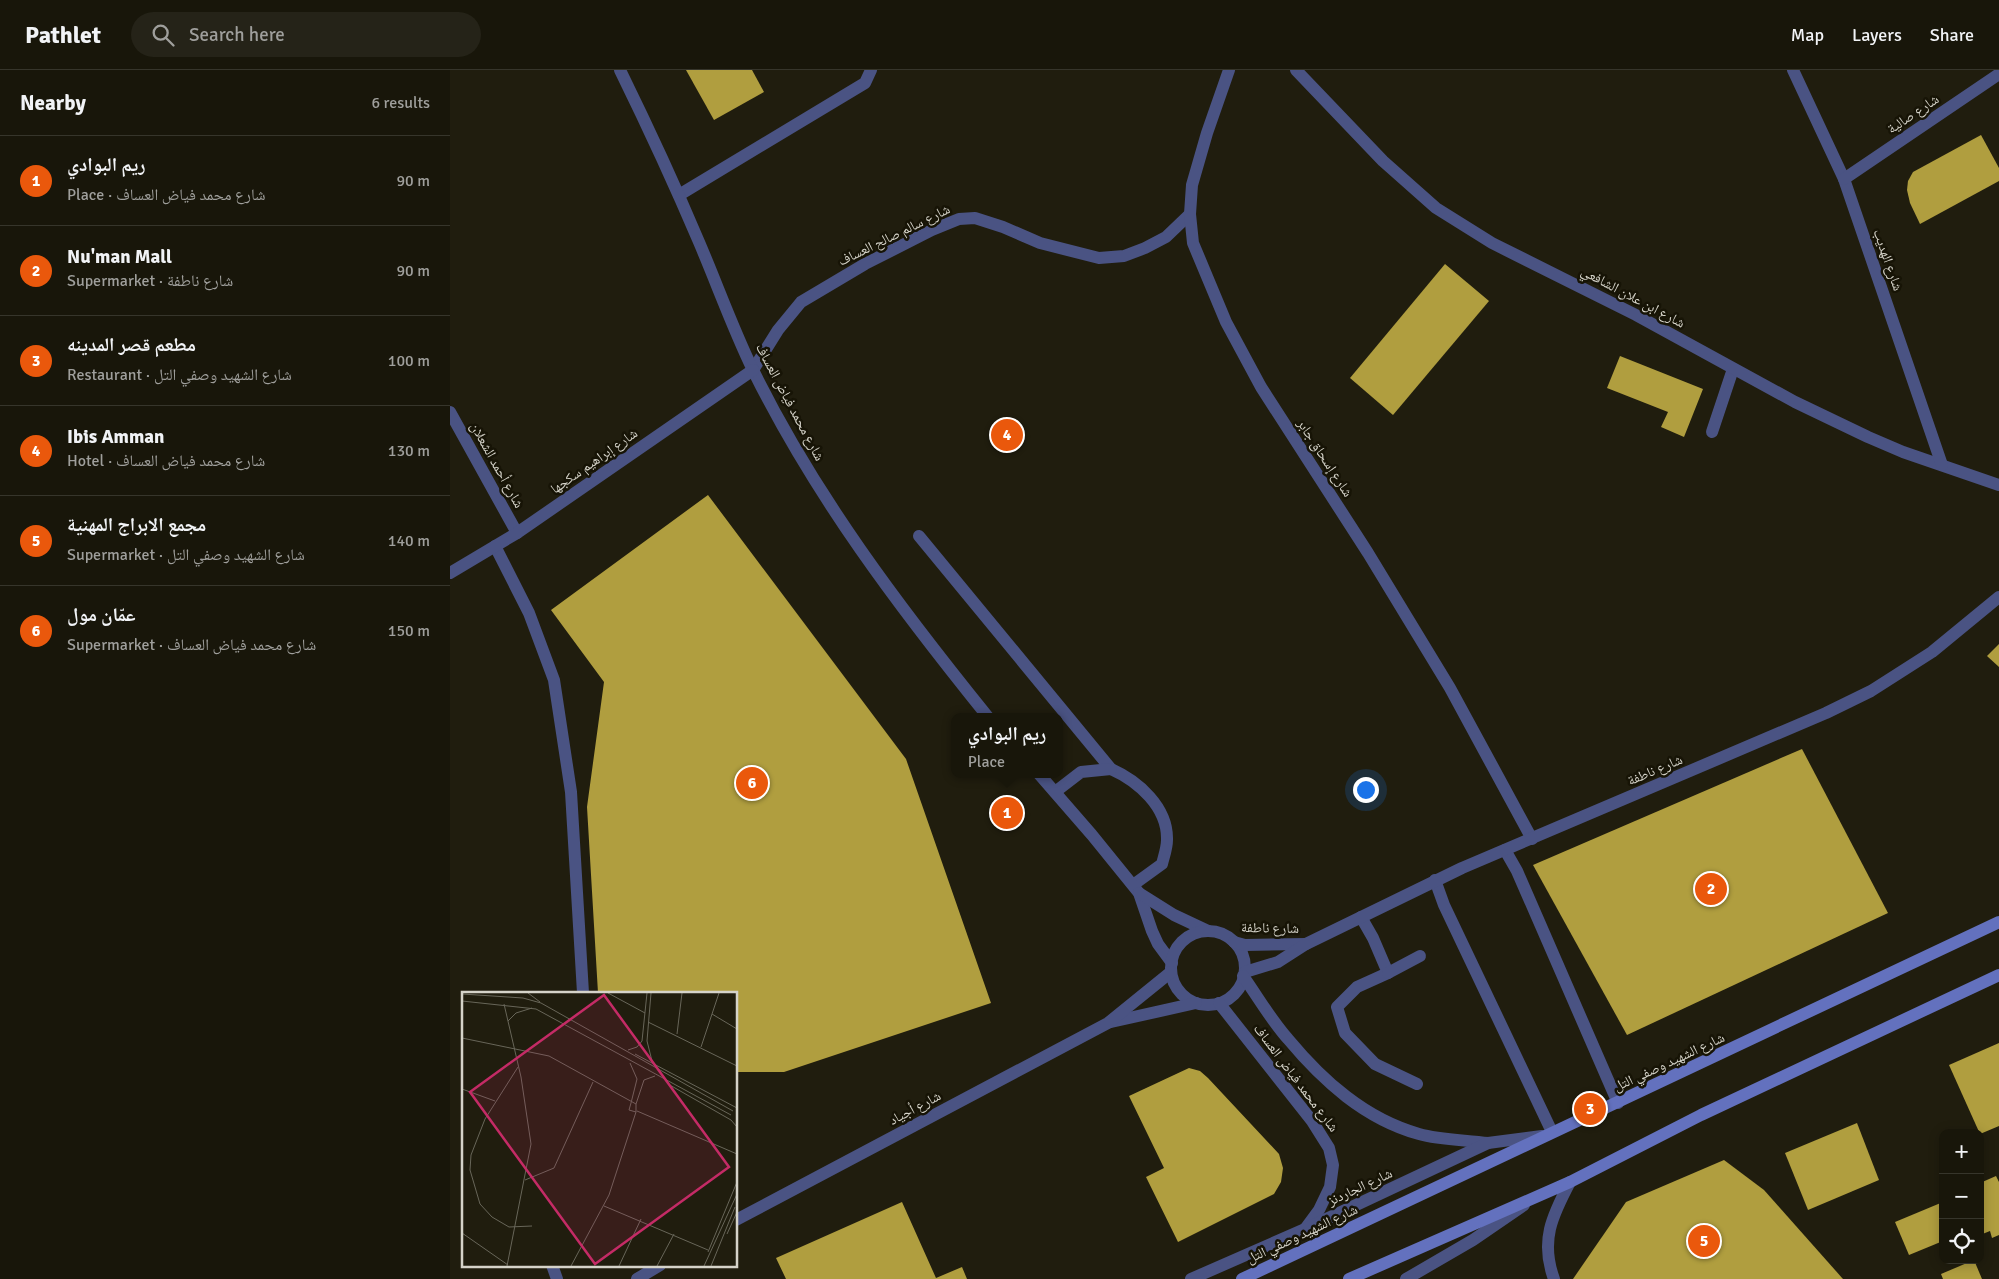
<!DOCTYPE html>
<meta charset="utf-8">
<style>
:root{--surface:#18160a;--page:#252318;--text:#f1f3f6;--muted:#9f9f9c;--line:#36352b;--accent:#ea580c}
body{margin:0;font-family:Signika,"Noto Naskh Arabic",sans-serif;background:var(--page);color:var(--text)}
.controls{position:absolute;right:15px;bottom:15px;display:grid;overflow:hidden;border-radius:10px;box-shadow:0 2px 12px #0003}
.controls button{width:45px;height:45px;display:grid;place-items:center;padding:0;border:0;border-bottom:1px solid var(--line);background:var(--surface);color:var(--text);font:25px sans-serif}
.you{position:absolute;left:915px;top:719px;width:18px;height:18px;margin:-12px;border:4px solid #fff;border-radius:50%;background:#1a73e8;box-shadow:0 0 0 8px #1a73e833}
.badge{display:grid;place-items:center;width:32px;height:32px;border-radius:50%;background:var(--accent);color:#fff;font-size:16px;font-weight:700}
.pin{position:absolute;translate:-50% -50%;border:2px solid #fff;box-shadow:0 1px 5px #0006}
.popup{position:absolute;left:501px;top:643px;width:112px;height:65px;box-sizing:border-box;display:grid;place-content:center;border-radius:10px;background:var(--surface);filter:drop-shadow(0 1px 4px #0005);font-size:16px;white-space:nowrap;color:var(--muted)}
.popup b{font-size:19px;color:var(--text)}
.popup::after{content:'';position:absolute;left:50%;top:100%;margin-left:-10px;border:10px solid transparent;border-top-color:var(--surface)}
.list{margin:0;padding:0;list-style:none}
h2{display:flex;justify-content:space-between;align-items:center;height:65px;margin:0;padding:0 20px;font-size:21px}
h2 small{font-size:16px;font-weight:400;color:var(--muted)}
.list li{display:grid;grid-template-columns:32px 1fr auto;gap:15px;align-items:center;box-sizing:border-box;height:90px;padding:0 20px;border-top:1px solid var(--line)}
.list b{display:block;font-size:19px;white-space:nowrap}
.list p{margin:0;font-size:16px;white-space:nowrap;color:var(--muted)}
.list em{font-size:16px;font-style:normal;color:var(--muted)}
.icon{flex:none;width:28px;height:28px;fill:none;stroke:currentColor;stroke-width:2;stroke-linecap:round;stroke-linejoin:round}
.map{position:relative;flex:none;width:1549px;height:1209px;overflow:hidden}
header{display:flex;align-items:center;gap:30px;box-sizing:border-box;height:70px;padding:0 25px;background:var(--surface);border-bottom:1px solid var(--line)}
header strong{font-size:24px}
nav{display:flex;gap:28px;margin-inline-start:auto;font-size:18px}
.search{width:350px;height:45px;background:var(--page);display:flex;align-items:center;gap:12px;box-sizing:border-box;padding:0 18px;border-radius:28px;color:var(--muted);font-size:19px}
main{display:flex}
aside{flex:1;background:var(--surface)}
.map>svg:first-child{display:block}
.building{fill:#b09e3f}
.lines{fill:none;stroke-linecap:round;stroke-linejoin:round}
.service{stroke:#4a5383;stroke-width:12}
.minor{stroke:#4a5383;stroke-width:12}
.tertiary{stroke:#4a5383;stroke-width:12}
.secondary{stroke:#6371be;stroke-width:12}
.labels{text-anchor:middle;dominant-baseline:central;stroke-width:5;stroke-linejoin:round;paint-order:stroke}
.street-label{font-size:14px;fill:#d5d3c9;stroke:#171406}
.inset-road{fill:none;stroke:#686659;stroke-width:1}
.view{fill:#c42b66;fill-opacity:0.15;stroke:#c42b66;stroke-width:2.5}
.inset-edge{fill:none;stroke:#d5d3c9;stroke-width:2.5}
</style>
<header>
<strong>Pathlet</strong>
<div class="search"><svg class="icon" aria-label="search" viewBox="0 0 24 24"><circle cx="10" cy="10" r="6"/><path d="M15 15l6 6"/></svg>Search here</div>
<nav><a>Map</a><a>Layers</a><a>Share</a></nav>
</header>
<main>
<aside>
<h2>Nearby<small>6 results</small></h2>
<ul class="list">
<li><span class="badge">1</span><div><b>ريم البوادي</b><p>Place · شارع محمد فياض العساف</p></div><em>90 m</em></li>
<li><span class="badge">2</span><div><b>Nu'man Mall</b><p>Supermarket · شارع ناطفة</p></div><em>90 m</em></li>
<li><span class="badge">3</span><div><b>مطعم قصر المدينه</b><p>Restaurant · شارع الشهيد وصفي التل</p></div><em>100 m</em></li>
<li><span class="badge">4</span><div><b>Ibis Amman</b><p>Hotel · شارع محمد فياض العساف</p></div><em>130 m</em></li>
<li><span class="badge">5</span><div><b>مجمع الابراج المهنية</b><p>Supermarket · شارع الشهيد وصفي التل</p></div><em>140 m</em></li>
<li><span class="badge">6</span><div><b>عمّان مول</b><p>Supermarket · شارع محمد فياض العساف</p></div><em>150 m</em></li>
</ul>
</aside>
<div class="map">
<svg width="1549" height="1209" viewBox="0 0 1549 1209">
<rect width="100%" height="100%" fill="#201d0e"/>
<g class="building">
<path d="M236,0H302L314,22L264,50Z"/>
<path d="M1531,65L1549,98V111L1470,154L1460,133L1457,120L1458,111L1463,102Z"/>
<path d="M995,194L1039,231L943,345L900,308Z"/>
<path d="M1170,286L1253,319L1234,367L1211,357L1218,342L1157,318Z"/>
<path d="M258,425L456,689L541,933L334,1002H286V923H148L137,737L154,612L101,540Z"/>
<path d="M1549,574V597L1537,586Z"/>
<path d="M1352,679L1438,843L1177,965L1083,795Z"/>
<path d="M1549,973V1056L1530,1064L1499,995Z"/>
<path d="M739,998L750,1001L758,1008L829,1084L833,1098L831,1112L824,1124L728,1172L696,1107L714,1098L679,1026Z"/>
<path d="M1407,1053L1429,1110L1358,1140L1335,1083Z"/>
<path d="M1274,1090L1314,1120L1393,1209H1123L1176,1132Z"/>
<path d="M1546,1106L1549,1112V1165L1542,1168L1540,1161L1530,1165V1113Z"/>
<path d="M452,1132L486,1208L512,1197L517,1209H336L326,1188Z"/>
<path d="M1493,1132V1171L1459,1185L1445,1152Z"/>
<path d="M1524,1190L1532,1209H1493L1491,1204Z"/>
</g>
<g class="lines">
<g class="service">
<path d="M229,125L415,13L421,0"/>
<path d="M303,300L328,260L351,232L415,194L482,160L509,149L525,148L553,157L590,173L649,188L674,186L695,178L716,167L740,144"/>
<path d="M1262,362L1283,299"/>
<path d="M469,466L661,699C688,711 718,737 717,770C717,778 714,786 712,794L683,815"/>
<path d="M45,476L79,543L104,610L121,722L133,923"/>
<path d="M605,722L631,702L661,699"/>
<path d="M1055,780L1067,801L1168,1033"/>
<path d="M985,810L994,835L1102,1062"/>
<path d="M911,847L923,868L938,903L907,917L887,937L895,963L925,994L967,1014"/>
<path d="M938,903L970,886"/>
<path d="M102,1195L107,1209"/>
</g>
<g class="minor">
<path d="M170,0C198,57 224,113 249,172C267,214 283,259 303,300C365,426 450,538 538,647"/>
<path d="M779,0L757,63L742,115L740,144L743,173L776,252L811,317L918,483L1000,618L1082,769"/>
<path d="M846,0L933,91L986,138L1042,173L1186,245L1345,332L1418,367L1453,382L1549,415"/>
<path d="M1343,0L1394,109L1492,395"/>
<path d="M1394,109L1549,4"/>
<path d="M0,342L67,463"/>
<path d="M0,503L67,463L303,300"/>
<path d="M589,704L642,765L689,823L702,861L708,874L722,893"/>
<path d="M689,823L724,845L758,861"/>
<circle cx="758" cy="898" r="37"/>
<path d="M784,872L795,875L856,874"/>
<path d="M795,902L828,892L856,874L1012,798L1376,643L1421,621L1482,582L1549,527"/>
<path d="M793,906C808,927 821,950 838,969C873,1011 915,1049 969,1064C990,1070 1016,1070 1038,1073"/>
<path d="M769,933L862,1051L879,1078L883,1095L880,1117L869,1140L855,1159"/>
<path d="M661,952L746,933"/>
<path d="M286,1150L658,953L721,902"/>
<path d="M187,1209L210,1195"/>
</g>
<g class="tertiary">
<path d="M741,1209L855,1159L1038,1073L1092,1066"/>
<path d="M956,1209L1023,1170L1074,1135"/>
<path d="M1104,1209C1090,1171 1102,1146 1120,1112"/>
</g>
<g class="secondary">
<path d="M792,1209L1549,852"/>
<path d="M899,1209L1120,1112L1251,1045L1549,905"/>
</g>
</g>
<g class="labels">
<g class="street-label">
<text transform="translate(1463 44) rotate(-34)">شارع صالية</text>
<text transform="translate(444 165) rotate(-26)">شارع سالم صالح العساف</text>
<text transform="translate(1438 190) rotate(71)">شارع الهديب</text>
<text transform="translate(1183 227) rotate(28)">شارع ابن علان الشافعي</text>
<text transform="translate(340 332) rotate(62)">شارع محمد فياض العساف</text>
<text transform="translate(875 388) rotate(57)">شارع إسحاق جابر</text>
<text transform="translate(144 391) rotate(-35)">شارع إبراهيم سكجها</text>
<text transform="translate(47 395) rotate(61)">شارع أحمد الشعلان</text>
<text transform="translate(1205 700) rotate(-23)">شارع ناطفة</text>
<text transform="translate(820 858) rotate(1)">شارع ناطفة</text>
<text transform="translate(1219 992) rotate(-25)">شارع الشهيد وصفي التل</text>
<text transform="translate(846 1008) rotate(53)">شارع محمد فياض العساف</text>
<text transform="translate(465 1038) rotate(-28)">شارع أجياد</text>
<text transform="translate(910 1117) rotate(-25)">شارع الجاردنز</text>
<text transform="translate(852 1164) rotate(-25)">شارع الشهيد وصفي التل</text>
</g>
</g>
<g transform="translate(12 922)">
<rect width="275" height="275" fill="#201d0e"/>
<path class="inset-road" d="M66,1L78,10M146,1L183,21M189,1L185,49L190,69M257,1L250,22L275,37M0,2L61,6L79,11L271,119M0,9L74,17L269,123M42,12L59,85L69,152L45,274M46,29L54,21L70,16M186,30L275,74M215,42L220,1M0,46L87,64L174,112V120L167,118L169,111M239,55L250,22M166,58L175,55L180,49L185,1M173,62L275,116M168,71L175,87L169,111M56,75L23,127L9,163L8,178L18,212L30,225L47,235L70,234M206,92L269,128L275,135M0,97L33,109M174,112L182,88L193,84M175,119L275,162M63,188L92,176L131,90M142,214L246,258M0,241L46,273M265,242L275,220M246,260L275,190M109,274L147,203L174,120M157,274L179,227M195,274L212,242M242,274L275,202M249,274L273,215"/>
<path class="view" d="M142,3L267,175L133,272L8,100Z"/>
<rect width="275" height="275" class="inset-edge"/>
</g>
</svg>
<div class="controls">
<button>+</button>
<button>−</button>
<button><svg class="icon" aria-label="locate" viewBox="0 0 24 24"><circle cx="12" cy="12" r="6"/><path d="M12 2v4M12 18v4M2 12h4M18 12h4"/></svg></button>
</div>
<div class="you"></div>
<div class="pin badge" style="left:557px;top:743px">1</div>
<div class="popup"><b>ريم البوادي</b>Place</div>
<div class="pin badge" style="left:1261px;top:819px">2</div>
<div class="pin badge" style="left:1140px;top:1039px">3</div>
<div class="pin badge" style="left:557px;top:365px">4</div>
<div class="pin badge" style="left:1254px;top:1171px">5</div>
<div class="pin badge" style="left:302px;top:713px">6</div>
</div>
</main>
